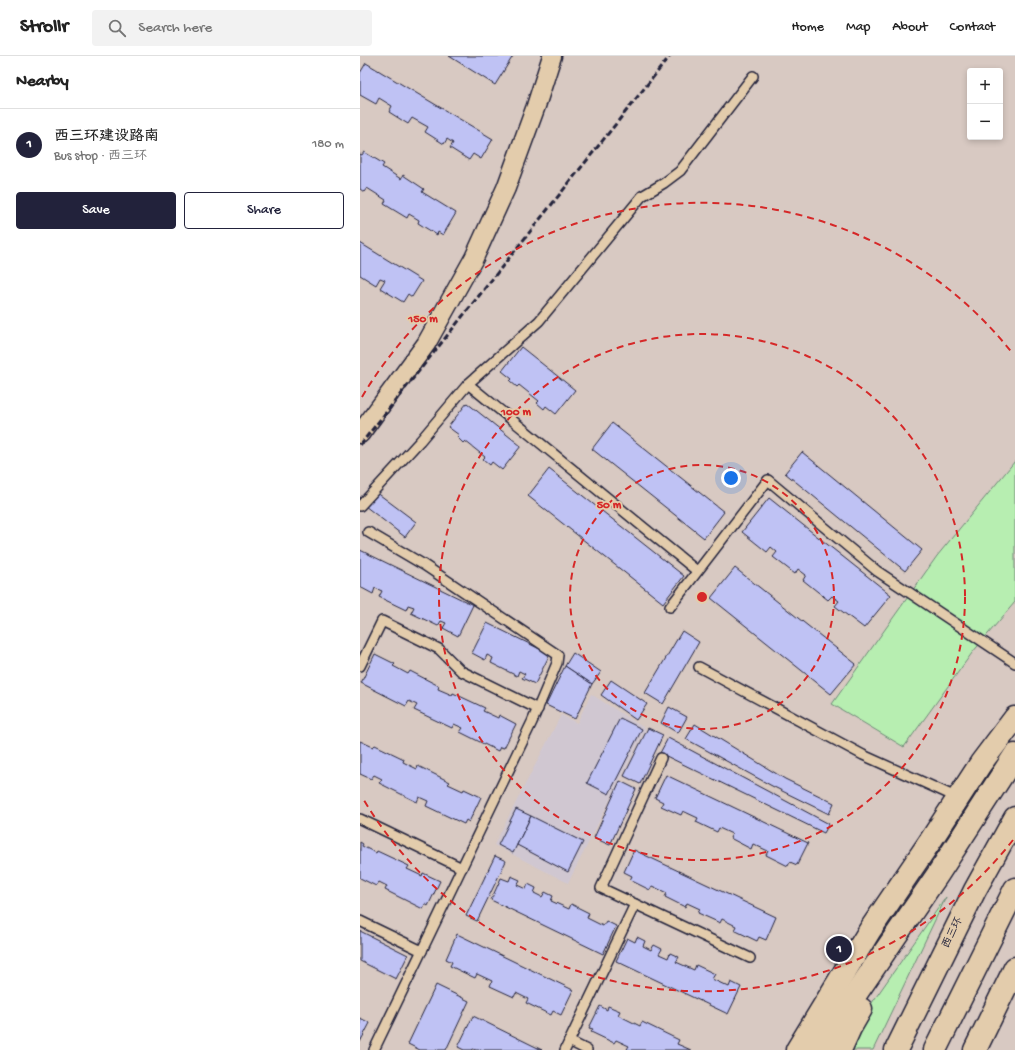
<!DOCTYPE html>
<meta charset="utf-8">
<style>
:root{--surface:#fff;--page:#f2f2f2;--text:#222;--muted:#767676;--line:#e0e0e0;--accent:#22223b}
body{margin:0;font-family:"Gochi Hand","LXGW WenKai TC",sans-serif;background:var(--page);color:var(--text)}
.controls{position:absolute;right:12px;top:12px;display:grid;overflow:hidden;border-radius:4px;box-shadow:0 2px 6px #0003}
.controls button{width:36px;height:36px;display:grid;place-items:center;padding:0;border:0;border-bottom:1px solid var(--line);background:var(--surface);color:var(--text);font:20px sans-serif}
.you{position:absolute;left:371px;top:422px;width:14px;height:14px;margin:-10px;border:3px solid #fff;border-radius:50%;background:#1a73e8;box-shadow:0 0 0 6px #1a73e833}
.badge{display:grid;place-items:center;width:26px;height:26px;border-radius:50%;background:var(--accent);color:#fff;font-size:13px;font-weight:700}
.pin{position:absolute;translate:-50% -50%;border:2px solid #fff;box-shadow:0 1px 4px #0006}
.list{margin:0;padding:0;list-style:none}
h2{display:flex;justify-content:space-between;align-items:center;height:52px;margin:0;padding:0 16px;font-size:17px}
h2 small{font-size:13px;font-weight:400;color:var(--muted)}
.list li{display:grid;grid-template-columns:26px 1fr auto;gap:12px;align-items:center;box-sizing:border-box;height:72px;padding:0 16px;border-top:1px solid var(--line)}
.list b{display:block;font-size:15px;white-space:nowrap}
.list p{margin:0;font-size:13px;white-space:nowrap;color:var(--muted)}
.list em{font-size:13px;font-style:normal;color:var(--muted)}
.actions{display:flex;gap:8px;padding:12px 16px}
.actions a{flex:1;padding:9px 0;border:1px solid var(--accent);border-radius:4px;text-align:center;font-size:14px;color:var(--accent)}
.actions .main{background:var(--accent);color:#fff}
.icon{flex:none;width:22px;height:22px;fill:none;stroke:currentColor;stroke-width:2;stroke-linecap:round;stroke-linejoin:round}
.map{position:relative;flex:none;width:655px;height:994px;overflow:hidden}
header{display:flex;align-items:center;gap:24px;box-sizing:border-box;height:56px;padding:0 20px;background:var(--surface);border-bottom:1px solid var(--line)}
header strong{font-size:19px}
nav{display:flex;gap:22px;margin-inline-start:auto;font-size:14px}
.search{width:280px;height:36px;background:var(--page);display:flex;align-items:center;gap:10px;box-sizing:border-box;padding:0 14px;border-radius:4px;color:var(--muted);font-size:15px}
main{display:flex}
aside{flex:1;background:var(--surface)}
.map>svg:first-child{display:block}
.built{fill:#d0c7d1}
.green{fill:#b7eeb1;stroke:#6c8876}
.building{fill:#bfc2f4;stroke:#22223b}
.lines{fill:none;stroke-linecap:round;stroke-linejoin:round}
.service-casing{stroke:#22223b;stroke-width:12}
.minor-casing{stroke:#22223b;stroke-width:21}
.tertiary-casing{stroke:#22223b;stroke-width:25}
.trunk-casing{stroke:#22223b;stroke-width:25}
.service{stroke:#e3ccac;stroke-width:9}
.minor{stroke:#e3ccac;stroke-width:18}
.tertiary{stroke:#e3ccac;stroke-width:22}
.trunk{stroke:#e3ccac;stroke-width:22}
.rail{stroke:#22223b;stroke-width:3;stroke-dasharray:6 3;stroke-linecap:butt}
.ring{fill:none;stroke:#d62828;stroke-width:2;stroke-dasharray:7 5}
.labels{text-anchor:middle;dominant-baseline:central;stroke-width:3.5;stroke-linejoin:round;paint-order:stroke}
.street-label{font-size:11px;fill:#22223b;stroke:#e3ccac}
.centre{fill:#d62828;stroke:#e3ccac;stroke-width:2}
.ring-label{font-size:12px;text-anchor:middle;font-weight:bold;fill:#d62828;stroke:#e3ccac;stroke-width:3.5;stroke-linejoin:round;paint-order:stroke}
</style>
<header>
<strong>Strollr</strong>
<div class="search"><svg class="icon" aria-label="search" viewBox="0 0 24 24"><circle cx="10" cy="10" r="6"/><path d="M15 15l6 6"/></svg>Search here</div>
<nav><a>Home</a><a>Map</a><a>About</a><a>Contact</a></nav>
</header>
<main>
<aside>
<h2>Nearby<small></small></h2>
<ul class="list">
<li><span class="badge">1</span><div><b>西三环建设路南</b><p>Bus stop · 西三环</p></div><em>180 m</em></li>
</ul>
<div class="actions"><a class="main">Save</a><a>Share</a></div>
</aside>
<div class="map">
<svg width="655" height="994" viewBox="0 0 655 994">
<rect width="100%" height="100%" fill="#d8c9c2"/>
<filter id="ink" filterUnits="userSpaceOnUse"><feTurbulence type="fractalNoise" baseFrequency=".025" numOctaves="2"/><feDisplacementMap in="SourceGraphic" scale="8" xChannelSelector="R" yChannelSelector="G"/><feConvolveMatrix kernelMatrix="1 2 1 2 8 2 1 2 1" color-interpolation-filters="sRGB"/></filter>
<g filter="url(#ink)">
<path class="built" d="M231,638L286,673L208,827L134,789L201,659L217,667Z"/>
<g class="green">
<path d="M655,405V546L612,597L544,691L472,648L577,500Z"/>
<path d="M586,841L513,994H479Z"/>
</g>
<g class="building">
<path d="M89,0H153L135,29Z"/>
<path d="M6,7L133,83L121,103L113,98L109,104L90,92L93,87L87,83L84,88L65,76L68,71L52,62L48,68L29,56L32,50L19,42L16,48L0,39V17Z"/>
<path d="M4,96L24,108L22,111L41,123L43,119L64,133L62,136L96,157L83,179L78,176L77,179L58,167L59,164L49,158L47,162L24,148L26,144L7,132L4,136L0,133V98L2,99Z"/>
<path d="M0,187L62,225L52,241L48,238L43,246L20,232L25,224L20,222L16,229L0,219Z"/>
<path d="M161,291L215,334L196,358L186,350L184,353L177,347L179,345L159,329L157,331L150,325L152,323L142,315Z"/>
<path d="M107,347L161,390L142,414L132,406L130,409L123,403L125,401L105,385L103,387L97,381L99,379L88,371Z"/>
<path d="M252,367L364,456L344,482L232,393Z"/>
<path d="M442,396L562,494L545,515L425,417Z"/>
<path d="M189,413L324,520L303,547L168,440Z"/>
<path d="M16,436L56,466L45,481L5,450Z"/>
<path d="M409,442L531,539L504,572L475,550L479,545L472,540L468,544L443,524L446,519L438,513L435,518L413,501L417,496L411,491L407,496L382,476Z"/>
<path d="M0,494L113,549L98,580L83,572L86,567L81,565L78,570L51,557L54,551L48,549L46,554L19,541L22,535L15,532L13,538L0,531Z"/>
<path d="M375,512L496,608L471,638L351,542Z"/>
<path d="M127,567L190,598L175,628L162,622L165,618L159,615L157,620L131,607L133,602L127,599L125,604L112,597Z"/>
<path d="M322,575L339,586L303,648L285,637Z"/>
<path d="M213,597L241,616L232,628L205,610Z"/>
<path d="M15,598L35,608L33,610L48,618L50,615L79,630L78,633L92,639L93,637L125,652L123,655L138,662L139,659L156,668L144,692L140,691L138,695L100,676L103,672L94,668L92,672L54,654L57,649L49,645L46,650L1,627Z"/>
<path d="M205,610L232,628L215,663L186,649Z"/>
<path d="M251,624L287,648L276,664L241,639Z"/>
<path d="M309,651L327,661L318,677L301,667Z"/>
<path d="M260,662L282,673L249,738L227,727Z"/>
<path d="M335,668L425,723L474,747L469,758L412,730L326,683Z"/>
<path d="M288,672L303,679L280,728L264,720Z"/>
<path d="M308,682L469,768L464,777L300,697Z"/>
<path d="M0,685L13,691L15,689L44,703L43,706L57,713L58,710L90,726L88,728L103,735L104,733L121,741L109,766L106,764L104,768L66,750L68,745L59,741L57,746L19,727L22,723L14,719L11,723L0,718Z"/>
<path d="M306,719L448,787L437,809L430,806L428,810L406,799L408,795L393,788L391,793L370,782L372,778L359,772L357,776L336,766L338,762L323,755L321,759L301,750L303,746L295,742Z"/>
<path d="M260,725L276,733L250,789L234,782Z"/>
<path d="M156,753L171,760L153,797L138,789Z"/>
<path d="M171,760L223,786L208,816L157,789Z"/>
<path d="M0,786L3,788L2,790L16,797L17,795L49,810L47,813L62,820L63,817L80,825L68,850L65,848L63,853L25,834L27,830L19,826L16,830L0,822Z"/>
<path d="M274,794L416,861L406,884L399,881L397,885L374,874L376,870L362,863L360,867L338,857L340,853L327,847L325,851L305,841L307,837L292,830L290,834L270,824L272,820L264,816Z"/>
<path d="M135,800L146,805L117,865L106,860Z"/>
<path d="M151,820L160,824L157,829L166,833L168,828L176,832L174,837L182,841L185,836L193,840L191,845L209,853L211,848L229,857L227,862L243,870L246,865L256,870L243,898L131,844L141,822L149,825Z"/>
<path d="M0,875L48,899L36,923L0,905Z"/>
<path d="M97,878L213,934L201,959L193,955L191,959L166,947L168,943L156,937L154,941L130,930L132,925L117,918L115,922L90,910L92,906L86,903Z"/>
<path d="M277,881L285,885L283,890L291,894L294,889L302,893L299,898L308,902L310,897L319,901L316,906L334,914L336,909L355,918L352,923L369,931L371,926L381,931L368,958L256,905L267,882L275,886Z"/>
<path d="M76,929L109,945L86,994H60L48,988Z"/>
<path d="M240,950L247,954L248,950L260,955L258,959L280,970L282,966L319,984L317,988L331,994H269L267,993L269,990L256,984L254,987L231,976L233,973L229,972Z"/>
<path d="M113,960L182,994H116L113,993L112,994H104L98,991Z"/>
<path d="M0,962L10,967L0,986Z"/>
</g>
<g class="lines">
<defs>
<g id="service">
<path d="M108,328L337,515"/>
<path d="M0,450L60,385L108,328L179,265L282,140L304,127L320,115L393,20"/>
<path d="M8,476L64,509L198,599L197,607L172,666L14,994"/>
<path d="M310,551L408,424L517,515L655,607"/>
<path d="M0,610L22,565L79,593L101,615L178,653"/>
<path d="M339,611L503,699L598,742"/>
<path d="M301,702L241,832L390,902"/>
<path d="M0,763L102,812"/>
<path d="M0,865L62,895"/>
<path d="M209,985L227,994"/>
<path d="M205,994L275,848"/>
</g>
<path id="minor" d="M0,378L66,288L114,202L146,132L176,50L192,0"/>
<g id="tertiary">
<path d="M437,994L510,874L569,787L621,707L655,662"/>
<path d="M615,994L655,912"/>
</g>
<g id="trunk">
<path d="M460,994L476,967L578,818L655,699"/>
<path d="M480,994L490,972L501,953"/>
<path d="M536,994L615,834L655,762"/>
<path d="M575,994L655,833"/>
</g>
</defs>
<use href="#service" class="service-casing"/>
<use href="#minor" class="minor-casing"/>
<use href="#tertiary" class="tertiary-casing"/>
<use href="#trunk" class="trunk-casing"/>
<use href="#service" class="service"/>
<use href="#minor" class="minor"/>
<use href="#tertiary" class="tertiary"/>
<use href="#trunk" class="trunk"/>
<path class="rail" d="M0,389L310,0"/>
</g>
</g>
<g class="ring">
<circle cx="342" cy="541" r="132"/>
<circle cx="342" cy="541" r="263"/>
<path d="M653 784A395 395 0 0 1 2 741M2 341A395 395 0 0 1 653 298"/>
</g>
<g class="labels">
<g class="street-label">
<text transform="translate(593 877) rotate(-64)">西三环</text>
</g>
</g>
<circle cx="342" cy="541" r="6" class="centre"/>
<g class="ring-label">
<text x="63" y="266">150 m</text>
<text x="156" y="359">100 m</text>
<text x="249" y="452">50 m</text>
</g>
</svg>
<div class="controls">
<button>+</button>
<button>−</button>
</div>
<div class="you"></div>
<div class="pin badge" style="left:479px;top:893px">1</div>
</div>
</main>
